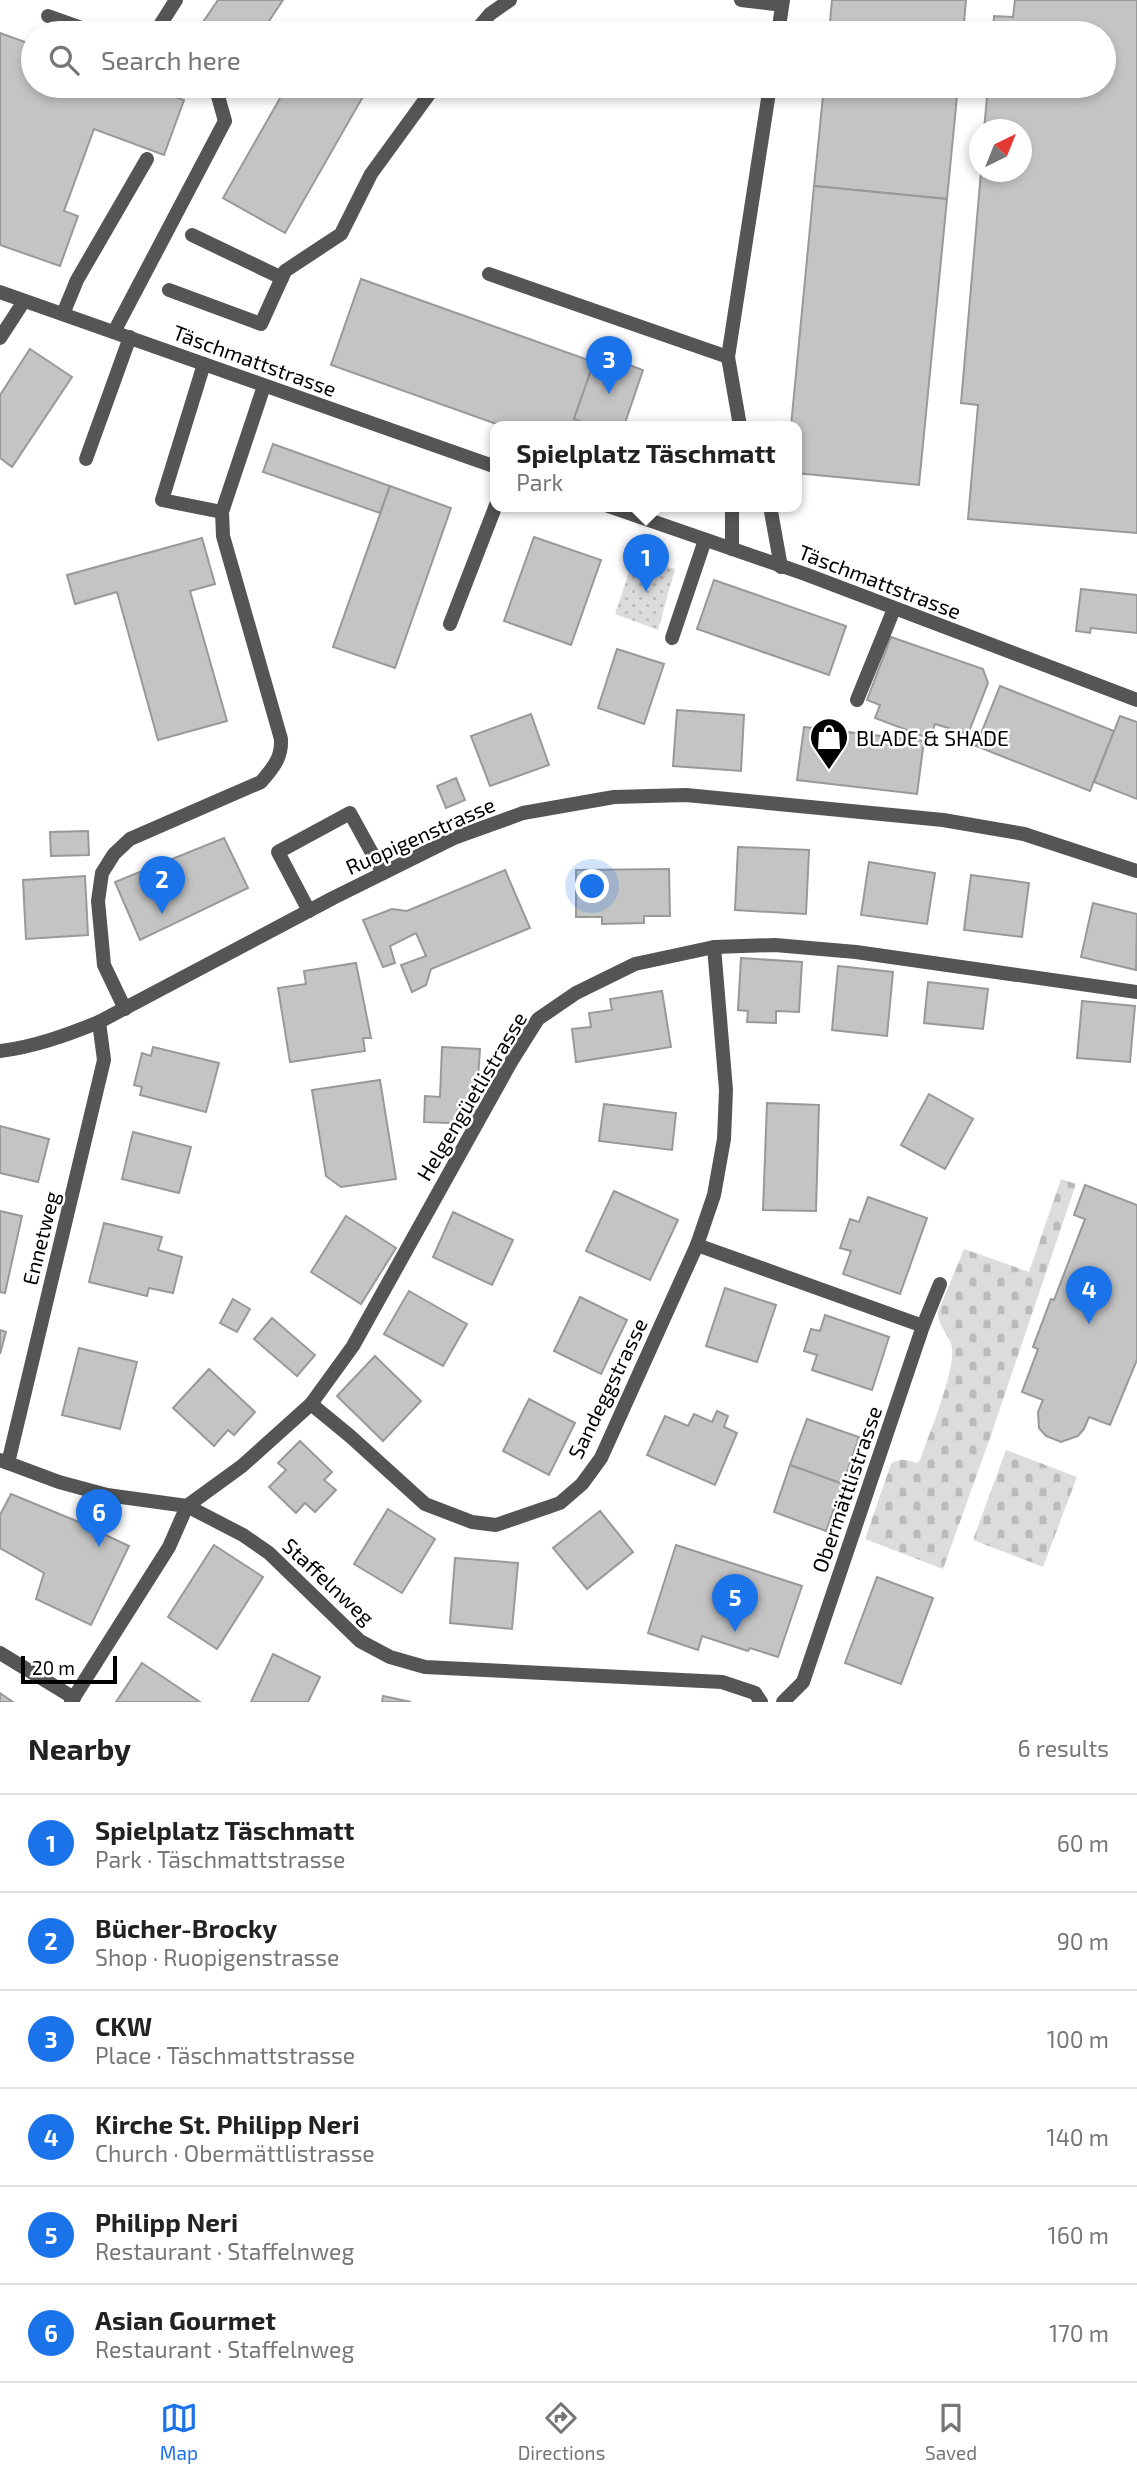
<!DOCTYPE html>
<meta charset="utf-8">
<style>
:root{--surface:#fff;--page:#f6f6f6;--text:#222;--muted:#767676;--line:#e0e0e0;--accent:#1a73e8}
body{margin:0;font-family:"Exo 2",sans-serif;background:var(--page);color:var(--text)}
.compass{position:absolute;left:969px;top:119px;width:63px;height:63px;border-radius:50%;background:var(--surface);box-shadow:0 4px 10px #0003;rotate:43deg}
.scale{position:absolute;left:21px;bottom:18px;width:96px;box-sizing:border-box;padding-left:7px;border:4px solid #000;border-top:0;font-size:19px;line-height:24px;white-space:nowrap;color:#000;-webkit-text-stroke:5px #fff;paint-order:stroke}
.you{position:absolute;left:593px;top:887px;width:24px;height:24px;margin:-18px;border:5px solid #fff;border-radius:50%;background:#1a73e8;box-shadow:0 0 0 10px #1a73e833}
.badge{display:grid;place-items:center;width:46px;height:46px;border-radius:50%;background:var(--accent);color:#fff;font-size:23px;font-weight:700}
.pin{position:absolute;translate:-50% -58px;filter:drop-shadow(0 2px 4px #0008)}
.pin::after{content:'';position:absolute;top:37px;width:24px;height:21px;background:inherit;clip-path:polygon(0 0,100% 0,50% 100%)}
.popup{position:absolute;left:490px;top:421px;width:312px;height:91px;box-sizing:border-box;display:grid;place-content:center;border-radius:14px;background:var(--surface);filter:drop-shadow(0 2px 5px #0005);font-size:23px;white-space:nowrap;color:var(--muted)}
.popup b{font-size:26px;color:var(--text)}
.popup::after{content:'';position:absolute;left:50%;top:100%;margin-left:-14px;border:14px solid transparent;border-top-color:var(--surface)}
.list{margin:0;padding:0;list-style:none}
h2{display:flex;justify-content:space-between;align-items:center;height:91px;margin:0;padding:0 28px;font-size:30px}
h2 small{font-size:23px;font-weight:400;color:var(--muted)}
.list li{display:grid;grid-template-columns:46px 1fr auto;gap:21px;align-items:center;box-sizing:border-box;height:98px;padding:0 28px;border-top:2px solid var(--line)}
.list b{display:block;font-size:26px;white-space:nowrap}
.list p{margin:0;font-size:23px;white-space:nowrap;color:var(--muted)}
.list em{font-size:23px;font-style:normal;color:var(--muted)}
.icon{flex:none;width:38px;height:38px;fill:none;stroke:currentColor;stroke-width:2;stroke-linecap:round;stroke-linejoin:round}
.map{position:relative;flex:none;width:1137px;height:1702px;overflow:hidden}
.search{position:absolute;background:var(--surface);box-shadow:0 4px 10px #0003;left:21px;right:21px;top:21px;height:77px;display:flex;align-items:center;gap:18px;box-sizing:border-box;padding:0 24px;border-radius:38px;color:var(--muted);font-size:26px}
.sheet{height:679px;background:var(--surface)}
nav{display:flex;justify-content:space-around;align-items:center;box-sizing:border-box;height:98px;border-top:2px solid var(--line);background:var(--surface);font-size:19px;color:var(--muted)}
nav a{display:grid;justify-items:center;gap:4px}
nav .on{color:var(--accent)}
.map>svg:first-child{display:block}
.cemetery{fill:url(#cemetery-stones)}
.park{fill:url(#park-dots)}
.building{fill:#c4c4c4;stroke:#999;stroke-width:2}
.lines{fill:none;stroke-linecap:round;stroke-linejoin:round}
.service{stroke:#555;stroke-width:14}
.minor{stroke:#555;stroke-width:14}
.tertiary{stroke:#555;stroke-width:14}
.labels{text-anchor:middle;dominant-baseline:central;stroke-width:5;stroke-linejoin:round;paint-order:stroke}
.street-label{font-size:21px;fill:#000;stroke:#fff}
.poi-label{font-size:21px;fill:#000;stroke:#fff;text-anchor:start}
</style>
<div class="map">
<svg width="1137" height="1702" viewBox="0 0 1137 1702">
<defs>
<pattern id="cemetery-stones" width="16" height="16" patternUnits="userSpaceOnUse" patternTransform="scale(1.75)"><rect width="16" height="16" fill="#dcdcdc"/><path d="M2 7V4a2 2 0 0 1 4 0v3zM10 15v-3a2 2 0 0 1 4 0v3z" fill="#bbb"/></pattern>
<pattern id="park-dots" width="8" height="8" patternUnits="userSpaceOnUse" patternTransform="scale(1.75)"><rect width="8" height="8" fill="#dcdcdc"/><path d="M2 2h.1M6 6h.1" fill="none" stroke="#bbb" stroke-width="1.8" stroke-linecap="round"/></pattern>
</defs>
<rect width="100%" height="100%" fill="#fff"/>
<g class="cemetery">
<path d="M1061,1179L1076,1184L991,1435L943,1569L865,1539L891,1464C900,1457 907,1460 917,1463L920,1460C929,1434 955,1373 952,1348C950,1334 938,1328 938,1312L964,1249L1029,1272Z"/>
<path d="M1006,1450L1077,1477L1043,1567L973,1540Z"/>
</g>
<path class="park" d="M634,557L675,569L658,630L615,614Z"/>
<g class="building">
<path d="M218,0H283L261,33H207L199,28Z"/>
<path d="M832,0H966L963,33H829Z"/>
<path d="M1015,0H1137V533L968,519L978,405L961,403L981,172H1021V130H984L988,86H1104V33H993L994,16L1013,17Z"/>
<path d="M0,33L33,45V86H144L184,100L164,155L94,129L64,211L78,216L60,266L0,245Z"/>
<path d="M287,86H369L285,233L223,198Z"/>
<path d="M824,86H958L947,199L814,186Z"/>
<path d="M814,186L947,199L919,485L796,473V426H791Z"/>
<path d="M361,279L594,362L574,419L593,426H502L331,365Z"/>
<path d="M30,349L72,377L12,467L0,458V395Z"/>
<path d="M597,353L643,370L624,426H593L574,419Z"/>
<path d="M273,444L390,486L380,513L263,472Z"/>
<path d="M390,486L451,508L395,668L333,647Z"/>
<path d="M534,537L601,560L571,645L504,621Z"/>
<path d="M202,538L215,584L190,591L227,721L158,740L117,592L75,604L67,575Z"/>
<path d="M714,580L846,626L829,675L697,629Z"/>
<path d="M1081,589L1137,595V633L1091,628L1090,633L1076,631Z"/>
<path d="M891,637L983,669L988,683L968,734L935,724L930,739L875,718L880,705L867,700Z"/>
<path d="M617,649L664,664L644,724L598,708Z"/>
<path d="M1000,686L1114,731L1090,791L976,746Z"/>
<path d="M677,710L744,715L741,771L673,766Z"/>
<path d="M531,714L549,765L490,786L471,736Z"/>
<path d="M1120,716L1137,722V799L1094,782Z"/>
<path d="M804,727L924,741L917,794L797,780Z"/>
<path d="M456,778L465,800L446,808L437,786Z"/>
<path d="M88,831L89,855L51,856L50,832Z"/>
<path d="M224,838L248,888L140,940L115,882Z"/>
<path d="M738,847L809,850L806,914L735,910Z"/>
<path d="M869,862L935,873L927,924L861,915Z"/>
<path d="M669,869L670,916H644V923L602,924V917H576V870Z"/>
<path d="M505,870L530,928L431,969L426,985L412,992L401,965L426,956L416,933L390,946L395,963L383,967L363,920L392,909L407,911Z"/>
<path d="M971,875L1029,883L1022,937L964,930Z"/>
<path d="M85,876L88,935L26,939L23,880Z"/>
<path d="M1093,903L1137,914L1136,970L1081,957Z"/>
<path d="M741,958L802,962L799,1012L776,1011V1023L747,1022L748,1011L738,1010Z"/>
<path d="M356,963L371,1038H363L365,1051L290,1062L278,988L306,984L304,971Z"/>
<path d="M838,966L893,972L887,1036L832,1030Z"/>
<path d="M928,982L988,989L983,1029L924,1023Z"/>
<path d="M662,991L671,1047L576,1062L572,1029L591,1027L589,1013L612,1010L610,999Z"/>
<path d="M1082,1001L1135,1006L1130,1062L1077,1058Z"/>
<path d="M153,1047L219,1063L206,1112L140,1095L142,1087L134,1085L142,1053L151,1056Z"/>
<path d="M442,1047L480,1049L475,1124L424,1122L425,1096L440,1097Z"/>
<path d="M380,1080L396,1179L341,1187L326,1176L312,1090Z"/>
<path d="M929,1094L973,1119L945,1169L901,1145Z"/>
<path d="M767,1103L819,1105L816,1211L763,1210Z"/>
<path d="M604,1104L676,1113L672,1150L599,1141Z"/>
<path d="M0,1126L49,1139L38,1182L0,1173Z"/>
<path d="M133,1132L191,1147L179,1193L122,1179Z"/>
<path d="M1085,1185L1137,1205V1360L1110,1425L1089,1417L1084,1429L1078,1436L1061,1442L1046,1436L1039,1428L1038,1412L1043,1400L1022,1392L1038,1349L1033,1347L1051,1299L1054,1300L1085,1219L1074,1215Z"/>
<path d="M614,1191L678,1220L650,1280L586,1251Z"/>
<path d="M868,1197L927,1218L900,1294L843,1274L851,1251L840,1248L850,1219L859,1222Z"/>
<path d="M0,1211L22,1216L5,1293L0,1292Z"/>
<path d="M453,1212L513,1240L492,1285L433,1257Z"/>
<path d="M346,1216L396,1248L361,1304L311,1272Z"/>
<path d="M104,1223L162,1237L158,1250L182,1257L173,1293L149,1288L147,1296L89,1282Z"/>
<path d="M725,1288L776,1305L757,1362L706,1346Z"/>
<path d="M409,1291L467,1324L443,1366L384,1334Z"/>
<path d="M580,1297L627,1320L601,1374L554,1351Z"/>
<path d="M233,1299L250,1309L237,1332L220,1323Z"/>
<path d="M825,1315L889,1337L872,1390L812,1370L817,1355L804,1351L811,1329L820,1331Z"/>
<path d="M272,1318L315,1355L297,1376L254,1339Z"/>
<path d="M0,1330L6,1332L0,1354Z"/>
<path d="M79,1348L137,1362L120,1429L62,1415Z"/>
<path d="M375,1356L421,1401L383,1441L337,1396Z"/>
<path d="M209,1369L255,1412L234,1435L228,1430L214,1446L173,1408Z"/>
<path d="M529,1399L575,1423L549,1475L503,1451Z"/>
<path d="M717,1411L728,1416L724,1427L737,1433L715,1485L647,1455L665,1416L688,1426L694,1414L712,1422Z"/>
<path d="M807,1419L859,1437L843,1484L790,1465Z"/>
<path d="M300,1441L332,1472L324,1480L336,1490L315,1512L305,1503L296,1513L269,1487L286,1470L278,1463Z"/>
<path d="M790,1465L843,1484L826,1531L774,1512Z"/>
<path d="M11,1494L74,1520L129,1546L91,1625L36,1599L44,1573L0,1548V1515Z"/>
<path d="M388,1509L435,1539L402,1593L354,1564Z"/>
<path d="M600,1511L633,1552L587,1589L553,1548Z"/>
<path d="M214,1545L263,1577L217,1649L168,1617Z"/>
<path d="M676,1545L802,1586L778,1657L750,1648L748,1651L702,1636L698,1650L648,1633Z"/>
<path d="M455,1558L518,1563L512,1629L450,1623Z"/>
<path d="M877,1577L933,1598L901,1684L845,1663Z"/>
<path d="M273,1654L320,1677L308,1702H251Z"/>
<path d="M142,1663L200,1702H116Z"/>
<path d="M0,1693L13,1702H0Z"/>
<path d="M383,1696L411,1702H382Z"/>
</g>
<g class="lines">
<g class="service">
<path d="M741,0L782,5"/>
<path d="M48,16L96,33"/>
<path d="M155,33L176,0"/>
<path d="M474,33L490,14L510,0"/>
<path d="M778,33L783,0"/>
<path d="M192,235L282,278"/>
<path d="M489,274L728,357"/>
<path d="M169,290L261,324L285,271L341,234L371,174L435,86"/>
<path d="M63,314L77,280L147,159"/>
<path d="M114,332L225,121L216,89L211,86"/>
<path d="M0,338L24,301"/>
<path d="M204,364L162,500L222,512"/>
<path d="M740,426L728,357L770,86"/>
<path d="M86,459L130,337"/>
<path d="M770,506L781,567"/>
<path d="M732,549V506"/>
<path d="M450,624L496,505"/>
<path d="M672,638L705,540"/>
<path d="M857,700L894,609"/>
<path d="M309,911L278,852L350,813L383,873"/>
<path d="M125,1009L104,965L98,901L102,873L114,854L130,839L261,782C273,768 282,758 281,739L223,536L222,512L264,386"/>
<path d="M0,1653L74,1698"/>
</g>
<g class="minor">
<path d="M0,292L496,467"/>
<path d="M608,506L805,574L1137,700"/>
<path d="M697,1245L923,1326"/>
<path d="M311,1404L350,1436L425,1504L472,1522L496,1525L560,1503L582,1484L601,1458L697,1245L714,1195L724,1139L726,1090L714,947"/>
<path d="M0,1460L59,1482L107,1495L187,1506L243,1535L269,1553L360,1641L390,1657L425,1667L722,1682L755,1693L761,1702"/>
<path d="M8,1463L104,1060L99,1022"/>
<path d="M187,1506L242,1466L311,1404L353,1346L511,1062L538,1019L576,993L635,964L714,947L775,945L856,952L1137,992"/>
<path d="M71,1702L169,1547L187,1506"/>
<path d="M783,1702L803,1682L923,1326L940,1284"/>
</g>
<path class="tertiary" d="M0,1051C34,1047 67,1035 99,1022L333,898L454,838L523,813L614,797L686,795L943,820L1024,834L1137,871"/>
</g>
<defs>
<symbol id="shop-pin" viewBox="-11 -11 22 30"><path d="M0 17L-7.5 6A9.5 9.5 0 1 1 7.5 6Z" fill="#000" stroke="#fff"/><path d="M-5-2.5h2.3a2.7 3.5 0 0 1 5.4 0H5L5.5 6h-11ZM-1.5-2.5h3a1.5 2.3 0 0 0-3 0Z" fill="#fff"/></symbol>
</defs>
<g fill-rule="evenodd">
<use href="#shop-pin" x="807" y="715" width="44" height="60"/>
</g>
<g class="labels">
<g class="street-label">
<text transform="translate(255 360) rotate(20)">Täschmattstrasse</text>
<text transform="translate(880 581) rotate(21)">Täschmattstrasse</text>
<text transform="translate(420 835) rotate(-24)">Ruopigenstrasse</text>
<text transform="translate(471 1096) rotate(-59)">Helgengüetlistrasse</text>
<text transform="translate(40 1238) rotate(-76)">Ennetweg</text>
<text transform="translate(607 1388) rotate(-64)">Sandeggstrasse</text>
<text transform="translate(846 1489) rotate(-71)">Obermättlistrasse</text>
<text transform="translate(329 1581) rotate(43)">Staffelnweg</text>
</g>
<g class="poi-label">
<text x="856" y="737">BLADE &amp; SHADE</text>
</g>
</g>
</svg>
<svg class="compass" viewBox="-18 -18 36 36"><path d="M0-13l5 13h-10z" fill="#e53935"/><path d="M0 13l5-13h-10z" fill="#767676"/></svg>
<div class="scale">20 m</div>
<div class="you"></div>
<div class="pin badge" style="left:646px;top:592px">1</div>
<div class="popup"><b>Spielplatz Täschmatt</b>Park</div>
<div class="pin badge" style="left:162px;top:914px">2</div>
<div class="pin badge" style="left:609px;top:394px">3</div>
<div class="pin badge" style="left:1089px;top:1324px">4</div>
<div class="pin badge" style="left:735px;top:1632px">5</div>
<div class="pin badge" style="left:99px;top:1547px">6</div>
<div class="search"><svg class="icon" aria-label="search" viewBox="0 0 24 24"><circle cx="10" cy="10" r="6"/><path d="M15 15l6 6"/></svg>Search here</div>
</div>
<section class="sheet">
<h2>Nearby<small>6 results</small></h2>
<ul class="list">
<li><span class="badge">1</span><div><b>Spielplatz Täschmatt</b><p>Park · Täschmattstrasse</p></div><em>60 m</em></li>
<li><span class="badge">2</span><div><b>Bücher-Brocky</b><p>Shop · Ruopigenstrasse</p></div><em>90 m</em></li>
<li><span class="badge">3</span><div><b>CKW</b><p>Place · Täschmattstrasse</p></div><em>100 m</em></li>
<li><span class="badge">4</span><div><b>Kirche St. Philipp Neri</b><p>Church · Obermättlistrasse</p></div><em>140 m</em></li>
<li><span class="badge">5</span><div><b>Philipp Neri</b><p>Restaurant · Staffelnweg</p></div><em>160 m</em></li>
<li><span class="badge">6</span><div><b>Asian Gourmet</b><p>Restaurant · Staffelnweg</p></div><em>170 m</em></li>
</ul>
</section>
<nav>
<a class="on"><svg class="icon" aria-label="map" viewBox="0 0 24 24"><path d="M3 6l6-2 6 2 6-2v14l-6 2-6-2-6 2zM9 4v14M15 6v14"/></svg>Map</a>
<a><svg class="icon" aria-label="directions" viewBox="0 0 24 24"><path d="M12 3l9 9-9 9-9-9zM9 14v-3h6M13 9l2 2-2 2"/></svg>Directions</a>
<a><svg class="icon" aria-label="saved" viewBox="0 0 24 24"><path d="M7 4h10v16l-5-4-5 4z"/></svg>Saved</a>
</nav>
